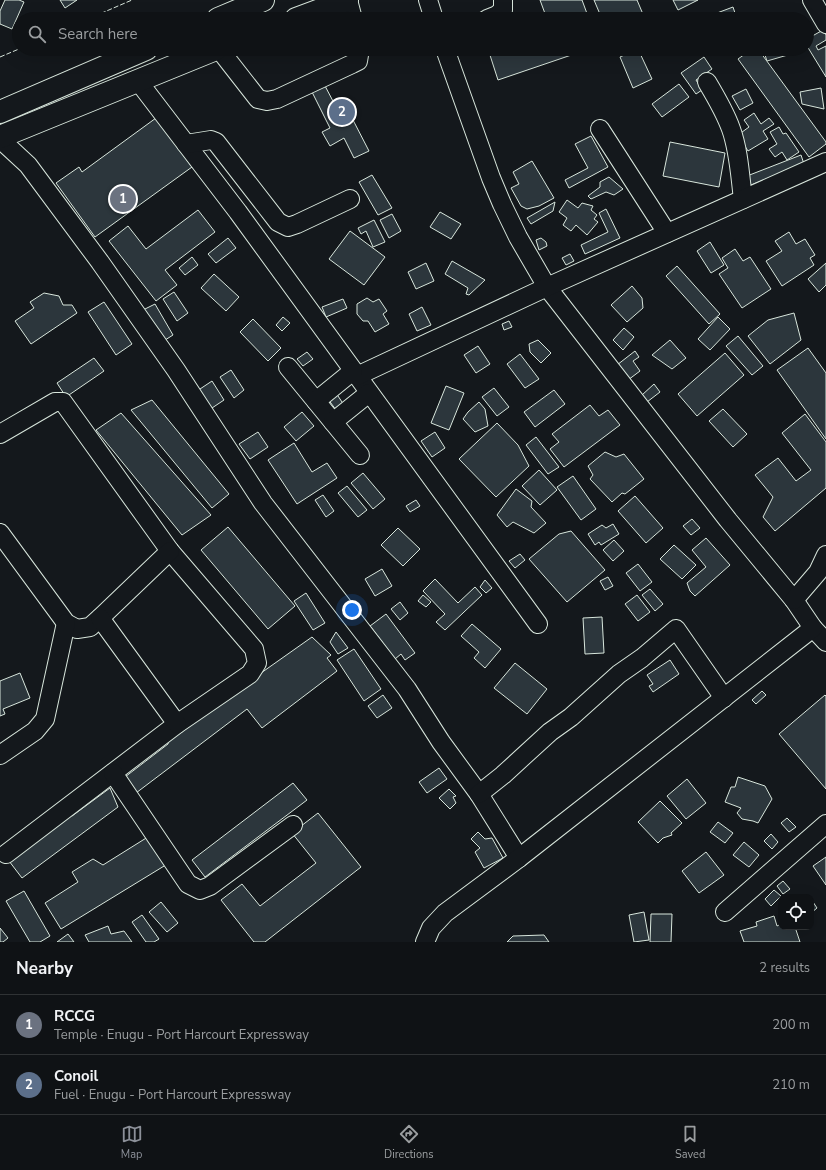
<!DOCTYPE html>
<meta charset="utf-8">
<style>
:root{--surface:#0f1215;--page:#1d2022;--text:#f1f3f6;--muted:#9b9ea0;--line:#2f3234;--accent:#8c9099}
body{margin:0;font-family:"Nunito Sans",sans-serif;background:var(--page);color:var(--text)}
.controls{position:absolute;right:12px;bottom:12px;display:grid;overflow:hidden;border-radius:8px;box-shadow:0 4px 16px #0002}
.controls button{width:36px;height:36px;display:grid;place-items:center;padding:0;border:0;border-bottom:1px solid var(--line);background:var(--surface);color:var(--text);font:20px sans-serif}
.you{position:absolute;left:352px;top:610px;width:14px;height:14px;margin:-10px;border:3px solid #fff;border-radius:50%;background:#1a73e8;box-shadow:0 0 0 6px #1a73e833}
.badge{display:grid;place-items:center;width:26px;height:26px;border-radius:50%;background:var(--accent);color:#fff;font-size:13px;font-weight:700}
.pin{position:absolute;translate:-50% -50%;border:2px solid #fff;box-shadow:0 1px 4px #0006}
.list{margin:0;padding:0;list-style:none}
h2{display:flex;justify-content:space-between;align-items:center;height:52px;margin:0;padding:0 16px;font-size:17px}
h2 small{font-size:13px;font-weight:400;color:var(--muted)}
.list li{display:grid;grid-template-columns:26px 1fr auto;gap:12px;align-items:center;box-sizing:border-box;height:60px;padding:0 16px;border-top:1px solid var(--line)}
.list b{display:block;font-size:15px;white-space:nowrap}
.list p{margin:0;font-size:13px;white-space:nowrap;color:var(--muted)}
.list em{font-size:13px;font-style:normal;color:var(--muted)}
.icon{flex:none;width:22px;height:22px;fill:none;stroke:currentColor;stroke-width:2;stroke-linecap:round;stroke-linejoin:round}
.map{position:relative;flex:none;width:826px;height:942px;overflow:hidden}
.search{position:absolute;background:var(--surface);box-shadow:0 4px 16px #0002;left:12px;right:12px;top:12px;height:44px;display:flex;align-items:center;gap:10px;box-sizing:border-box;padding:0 14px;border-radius:22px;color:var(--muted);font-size:15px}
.sheet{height:172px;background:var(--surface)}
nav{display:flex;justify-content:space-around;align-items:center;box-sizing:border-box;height:56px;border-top:1px solid var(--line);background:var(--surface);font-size:11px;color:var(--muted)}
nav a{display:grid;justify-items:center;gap:2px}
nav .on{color:var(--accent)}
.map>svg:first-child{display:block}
.building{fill:#2c363c;stroke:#d8e6dc}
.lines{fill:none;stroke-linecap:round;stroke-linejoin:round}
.minor-casing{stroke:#d8e6dc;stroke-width:20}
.highway-casing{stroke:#d8e6dc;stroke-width:24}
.minor{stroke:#14181c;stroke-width:18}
.highway{stroke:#14181c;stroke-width:22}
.fence{stroke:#d8e6dc;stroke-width:1;stroke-dasharray:5 2;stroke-linecap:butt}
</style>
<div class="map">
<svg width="826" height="942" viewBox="0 0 826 942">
<rect width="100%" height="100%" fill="#14181c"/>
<g class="building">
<path d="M5,0H19L24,2L12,29L0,24V11Z"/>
<path d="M60,0H77L65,8Z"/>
<path d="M540,0H582L589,19H547Z"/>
<path d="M594,0H637L645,19H602Z"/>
<path d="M673,0H698L678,10Z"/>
<path d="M733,7L737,19H701Z"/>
<path d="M823,30L826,35V40L816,46L818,50L826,46V77L807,46V39Z"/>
<path d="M488,49H589L498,80Z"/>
<path d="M638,49L652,79L633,88L620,57Z"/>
<path d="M752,49H758L826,142V144L809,157L738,59Z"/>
<path d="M763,49H804L805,50L767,61Z"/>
<path d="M704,57L712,69L696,80L702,90L696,94L681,73Z"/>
<path d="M324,84L345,124L353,120L369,151L354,158L344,138L330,146L322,132L330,128L311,90Z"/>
<path d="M679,84L689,97L662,117L652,104Z"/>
<path d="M821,88L824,109L802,104L800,92Z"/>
<path d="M746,89L753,103L740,110L732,96Z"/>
<path d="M754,113L761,124L769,118L774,124L763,131L768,139L748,151L738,135L749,127L744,120Z"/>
<path d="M156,118L192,167L95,237L56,183L79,167L82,172Z"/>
<path d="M779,127L783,134L786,133L799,152L787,160L782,152L775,157L769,149L777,144L770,132Z"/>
<path d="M591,136L608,167L569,188L565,180L588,168L575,144Z"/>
<path d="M670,142L725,153L719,187L663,176Z"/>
<path d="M801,155L804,164L751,185L747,176Z"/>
<path d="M532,161L554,198L539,206L527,209L521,206L511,188L519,184L513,172Z"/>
<path d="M372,175L392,208L378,215L359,182Z"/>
<path d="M609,177L623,189L614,195L606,192L591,199L588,196L600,187V182Z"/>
<path d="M567,200L578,208L582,203L593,206L591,210L597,215L594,219L598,222L587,235L576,225L571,231L563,225L567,218L559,212Z"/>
<path d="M555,202L553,211L531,224L527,218Z"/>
<path d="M606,209L620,238L585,254L581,245L608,232L599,213Z"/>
<path d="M198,210L215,232L165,270L177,285L156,301L109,241L128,226L146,249Z"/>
<path d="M440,212L461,224L451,239L430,227Z"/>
<path d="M392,214L401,231L389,238L380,220Z"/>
<path d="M374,220L385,242L373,247L366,231L361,234L358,228Z"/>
<path d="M350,231L385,257L364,285L329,259Z"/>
<path d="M789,232L796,244L805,239L815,255L810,258L814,265L782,286L766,261L782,251L775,241Z"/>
<path d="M228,238L236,248L216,263L208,254Z"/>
<path d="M541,238L546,242L547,246L539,250L536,240Z"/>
<path d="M710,242L724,265L711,273L697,251Z"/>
<path d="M735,249L743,261L750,257L771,289L742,308L719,274L728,268L722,258Z"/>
<path d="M570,254L574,261L566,265L562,258Z"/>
<path d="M192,257L198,265L185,275L179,268Z"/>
<path d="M452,261L485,280L469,295L466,294L468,288L445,274Z"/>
<path d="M426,263L434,281L416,289L408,272Z"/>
<path d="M826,263V285L819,292L808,279Z"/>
<path d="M677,266L720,314L709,324L666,276Z"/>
<path d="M214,274L239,297L226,311L201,288Z"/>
<path d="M632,286L642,298L643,308L627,322L611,305Z"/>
<path d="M174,292L188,313L177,321L163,299Z"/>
<path d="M44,293L59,296L63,305H72L77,313L31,344L15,321L34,308L30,302Z"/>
<path d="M367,298L373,302L379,299L387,311L383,314L389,324L375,332L368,321H363L357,314V304Z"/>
<path d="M343,299L347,308L326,317L322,307Z"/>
<path d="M104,302L132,344L116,355L88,312Z"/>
<path d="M155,304L173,335L162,342L143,310Z"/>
<path d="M422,307L431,325L417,331L409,314Z"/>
<path d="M794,313L801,340L770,364L748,336L768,320Z"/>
<path d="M283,317L290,323L282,331L276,325Z"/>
<path d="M718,317L730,329L710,350L698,339Z"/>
<path d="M253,319L281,348L268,361L240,332Z"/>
<path d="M509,321L512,327L504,330L502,324Z"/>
<path d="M624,328L634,337L623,350L613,340Z"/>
<path d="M738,336L763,366L752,375L726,346Z"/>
<path d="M538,340L551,353L541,363L530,352L529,344Z"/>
<path d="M670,340L686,358L672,369L652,355Z"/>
<path d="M478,346L490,364L476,373L464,355Z"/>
<path d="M808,348L826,373V439L777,370Z"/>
<path d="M635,351L639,357L633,361L640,371L628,380L617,365Z"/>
<path d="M307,352L313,359L303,366L297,359Z"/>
<path d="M725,353L744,375L697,416L678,394Z"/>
<path d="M520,354L539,379L525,388L507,364Z"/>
<path d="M94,358L104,371L66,397L57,383Z"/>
<path d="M231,370L244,390L234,398L220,377Z"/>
<path d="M212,381L224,400L209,410L197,391Z"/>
<path d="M654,384L660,392L647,402L642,395Z"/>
<path d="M446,386L464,393L449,430L431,423Z"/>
<path d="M494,388L509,407L497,416L482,397Z"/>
<path d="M554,390L565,404L535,427L524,412Z"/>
<path d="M336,393L344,405L336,410L328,399Z"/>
<path d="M152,400L229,494L212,508L131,410Z"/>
<path d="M479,402L485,409L488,426L475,432L463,419L468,412Z"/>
<path d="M590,405L599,416L608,410L620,425L564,467L550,449L559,442L552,434Z"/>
<path d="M723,409L747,434L733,447L709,421Z"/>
<path d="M302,412L314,426L296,441L284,427Z"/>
<path d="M121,413L211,515L182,535L96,430Z"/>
<path d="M805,414L826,442V488L775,531L763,517L773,497L755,475L778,458L796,481L811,470L782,433Z"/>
<path d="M497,423L518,445L529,466L496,497L459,459Z"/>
<path d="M258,432L268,447L250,459L239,444Z"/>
<path d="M435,432L445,448L432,457L421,441Z"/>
<path d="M536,437L559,467L548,474L526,445Z"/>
<path d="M294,443L312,472L327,463L337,478L297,504L268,460Z"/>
<path d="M605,452L616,457L624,454L644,479L625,494L622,493L612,502L590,479L593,475L588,466Z"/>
<path d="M539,470L557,490L540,505L522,486Z"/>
<path d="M363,473L385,499L373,509L351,483Z"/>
<path d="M573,476L596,509L581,520L557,487Z"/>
<path d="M347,486L367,510L358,517L338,493Z"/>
<path d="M516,489L532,501L531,507L546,523L534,533L513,522L507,527L497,515Z"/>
<path d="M323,495L334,511L326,517L315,500Z"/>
<path d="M635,496L663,528L646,543L618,511Z"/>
<path d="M416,500L420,506L410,512L406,506Z"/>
<path d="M692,519L700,528L691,535L683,526Z"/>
<path d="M613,524L619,534L601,545L599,542L595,545L588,534L602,525L606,528Z"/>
<path d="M228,527L295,606L268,629L201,550Z"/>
<path d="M398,528L420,549L403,566L381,545Z"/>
<path d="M571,531L605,570L567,602L529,559L559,534Z"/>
<path d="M706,538L730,565L695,596L690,591L687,583L706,567L692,550Z"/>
<path d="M614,540L624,551L613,561L603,550Z"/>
<path d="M674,545L696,565L682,579L660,559Z"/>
<path d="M520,554L525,560L515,568L509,561Z"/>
<path d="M638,564L652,582L640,591L626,573Z"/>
<path d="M382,569L392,586L375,596L365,579Z"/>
<path d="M608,577L613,586L605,590L600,581Z"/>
<path d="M435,579L458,603L475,587L482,595L445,630L436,622L445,614L423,591Z"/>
<path d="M485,580L492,588L486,593L480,587Z"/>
<path d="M650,589L663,604L655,611L642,595Z"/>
<path d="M306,593L325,623L313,630L294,601Z"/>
<path d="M423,595L431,602L426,607L418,601Z"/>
<path d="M637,595L650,612L638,621L625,604Z"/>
<path d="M400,602L408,613L400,620L391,609Z"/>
<path d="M386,614L415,653L405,660L401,654L395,659L370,626Z"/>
<path d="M602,617L604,653L585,654L583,618Z"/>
<path d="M472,624L501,649L485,668L474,658L479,652L461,636Z"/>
<path d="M336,632L348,648L338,654L330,642Z"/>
<path d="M312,637L331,655L327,658L337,671L262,728L247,709L136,793L125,777L168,744L169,738Z"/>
<path d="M354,649L381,689L364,701L337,660Z"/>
<path d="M670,660L679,674L653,692L649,686L653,684L647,675Z"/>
<path d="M515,663L547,689L527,714L494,688Z"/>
<path d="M20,673L30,698L3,709L5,714L0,716V681Z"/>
<path d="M762,691L766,695L756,704L752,700Z"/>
<path d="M383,695L392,708L377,718L368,706Z"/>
<path d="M825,695L826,696V789L779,734Z"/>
<path d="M439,768L447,779L427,793L419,782Z"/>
<path d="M738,777L765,786L772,799L758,823L753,821L742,819L737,813L741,808L725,802L731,787H735Z"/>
<path d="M687,779L706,803L686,819L667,796Z"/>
<path d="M293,783L307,800L205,877L192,860Z"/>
<path d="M110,788L118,807L22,878L9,861L67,810L72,816Z"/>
<path d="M449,789L456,796L453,797L456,803L450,809L439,798Z"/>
<path d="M660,801L682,823L671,833L672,835L663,838L658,843L638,822Z"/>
<path d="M318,813L361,867L265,942H254L221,900L242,884L260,906L316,863L292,833Z"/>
<path d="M787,818L796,827L789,832L781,823Z"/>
<path d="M718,822L733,833L725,843L710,832Z"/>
<path d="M478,832L485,839L492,838L503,858L484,868L475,852L480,848L471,839Z"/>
<path d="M771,834L778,842L772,849L764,841Z"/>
<path d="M151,835L169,863L61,929L45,903L78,882L72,872L93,859L103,865Z"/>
<path d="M744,842L759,855L749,867L733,855Z"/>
<path d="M706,852L724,875L699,893L682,871Z"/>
<path d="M826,857V885L813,866Z"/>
<path d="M783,881L790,889L783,894L777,886Z"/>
<path d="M774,890L781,896L771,906L765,899Z"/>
<path d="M24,891L50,936L40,942H30L6,901Z"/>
<path d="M811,899L817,908L811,913Z"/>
<path d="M161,902L178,923L167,932L149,912Z"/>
<path d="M644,912L649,940L634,942L629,915Z"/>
<path d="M651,914H672L671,942H650Z"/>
<path d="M142,915L159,939L154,942H146L132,922Z"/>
<path d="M774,916L777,926L781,924V927H795L800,942H744L740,931L757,926L756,922Z"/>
<path d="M108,926L111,934L124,931L132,942H89L85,935Z"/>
<path d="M0,928L8,938L3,942H0Z"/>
<path d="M68,934L74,942H57Z"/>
<path d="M544,935L549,942H507L513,936Z"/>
</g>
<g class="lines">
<defs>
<g id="minor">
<path d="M348,0L353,19"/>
<path d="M428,0L434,19"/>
<path d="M812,0L826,24"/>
<path d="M487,19L497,15L503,10V0"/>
<path d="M219,49L258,99L267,101L277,99L352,64L358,61L360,49"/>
<path d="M445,49L491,178L502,204L518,237L547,287L728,520L794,600L813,628L826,642"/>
<path d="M138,81L238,212L538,624"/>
<path d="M707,82C716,97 725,112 731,129C739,151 740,176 743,199"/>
<path d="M600,129L667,233"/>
<path d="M0,139L28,165L100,262L176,370L263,503L407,689L441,742L479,794L519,858"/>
<path d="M186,144L211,140L216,142L278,222L288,227L297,224L350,199"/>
<path d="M288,367L360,455"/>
<path d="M357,376L547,287L826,162"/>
<path d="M316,401L353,371"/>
<path d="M333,422L369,393"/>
<path d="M0,434L55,402H63L170,551L254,649L257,663L250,674L177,724L6,854"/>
<path d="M0,533L66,623L77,629L90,627L100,618L170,551"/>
<path d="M794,600L818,572L826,555"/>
<path d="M100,618L177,724"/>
<path d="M0,755L35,731L45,719L66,623"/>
<path d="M113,773L188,884L200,890L210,886L293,825"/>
<path d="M479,794L503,775L550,732L571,717L619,674L642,658L676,629L724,698"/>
<path d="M725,912L826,824"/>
<path d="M425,942L431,928L445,913L519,858L813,628"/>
</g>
<g id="highway">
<path d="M218,19L263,0"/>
<path d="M296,19L347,0"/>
<path d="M0,112L146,49"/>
<path d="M0,137L216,49"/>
</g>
</defs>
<use href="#minor" class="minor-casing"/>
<use href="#highway" class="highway-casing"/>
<use href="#minor" class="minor"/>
<use href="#highway" class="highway"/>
<g class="fence">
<path d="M88,19L132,0"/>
<path d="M0,57L19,49"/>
</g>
</g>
</svg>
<div class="controls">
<button><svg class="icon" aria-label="locate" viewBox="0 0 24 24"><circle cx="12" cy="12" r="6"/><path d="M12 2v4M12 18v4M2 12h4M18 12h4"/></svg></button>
</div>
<div class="you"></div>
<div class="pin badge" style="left:123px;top:199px;background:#6b7280">1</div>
<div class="pin badge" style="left:342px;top:112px;background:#5c6f8a">2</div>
<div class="search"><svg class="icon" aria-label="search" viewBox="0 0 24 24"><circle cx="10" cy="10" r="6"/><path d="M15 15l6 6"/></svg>Search here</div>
</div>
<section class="sheet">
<h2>Nearby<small>2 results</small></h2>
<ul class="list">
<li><span class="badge" style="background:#6b7280">1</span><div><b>RCCG</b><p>Temple · Enugu - Port Harcourt Expressway</p></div><em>200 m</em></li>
<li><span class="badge" style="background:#5c6f8a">2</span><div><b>Conoil</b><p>Fuel · Enugu - Port Harcourt Expressway</p></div><em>210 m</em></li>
</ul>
</section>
<nav>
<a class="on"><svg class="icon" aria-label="map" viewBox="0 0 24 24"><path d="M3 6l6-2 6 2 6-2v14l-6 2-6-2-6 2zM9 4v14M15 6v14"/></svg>Map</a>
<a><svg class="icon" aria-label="directions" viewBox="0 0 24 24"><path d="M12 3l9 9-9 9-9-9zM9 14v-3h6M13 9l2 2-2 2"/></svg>Directions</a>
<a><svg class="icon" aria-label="saved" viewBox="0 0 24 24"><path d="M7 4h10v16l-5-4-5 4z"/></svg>Saved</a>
</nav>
